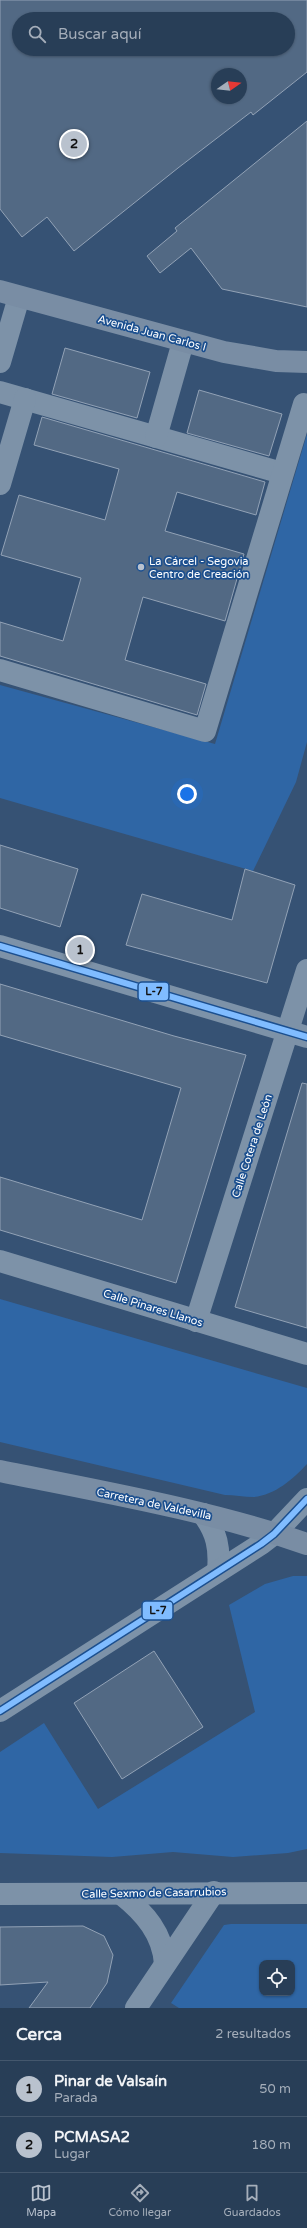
<!DOCTYPE html>
<html lang="es">
<meta charset="utf-8">
<style>
:root{--surface:#283e57;--page:#30455d;--text:#f1f3f6;--muted:#a5aeba;--line:#44576d;--accent:#b9c2ce}
body{margin:0;font-family:"Varela Round",sans-serif;background:var(--page);color:var(--text)}
.controls{position:absolute;right:12px;bottom:12px;display:grid;overflow:hidden;border-radius:8px;box-shadow:0 1px 3px #0004}
.controls button{width:36px;height:36px;display:grid;place-items:center;padding:0;border:0;border-bottom:1px solid var(--line);background:var(--surface);color:var(--text);font:20px sans-serif}
.compass{position:absolute;left:211px;top:68px;width:36px;height:36px;border-radius:50%;background:var(--surface);box-shadow:0 1px 3px #0004;rotate:76deg}
.you{position:absolute;left:187px;top:794px;width:14px;height:14px;margin:-10px;border:3px solid #fff;border-radius:50%;background:#1a73e8;box-shadow:0 0 0 6px #1a73e833}
.badge{display:grid;place-items:center;width:26px;height:26px;border-radius:50%;background:var(--accent);color:#111;font-size:13px;font-weight:700}
.pin{position:absolute;translate:-50% -50%;border:2px solid #fff;box-shadow:0 1px 4px #0006}
.list{margin:0;padding:0;list-style:none}
h2{display:flex;justify-content:space-between;align-items:center;height:52px;margin:0;padding:0 16px;font-size:17px}
h2 small{font-size:13px;font-weight:400;color:var(--muted)}
.list li{display:grid;grid-template-columns:26px 1fr auto;gap:12px;align-items:center;box-sizing:border-box;height:56px;padding:0 16px;border-top:1px solid var(--line)}
.list b{display:block;font-size:15px;white-space:nowrap}
.list p{margin:0;font-size:13px;white-space:nowrap;color:var(--muted)}
.list em{font-size:13px;font-style:normal;color:var(--muted)}
.icon{flex:none;width:22px;height:22px;fill:none;stroke:currentColor;stroke-width:2;stroke-linecap:round;stroke-linejoin:round}
.map{position:relative;flex:none;width:307px;height:2008px;overflow:hidden}
.search{position:absolute;background:var(--surface);box-shadow:0 1px 3px #0004;left:12px;right:12px;top:12px;height:44px;display:flex;align-items:center;gap:10px;box-sizing:border-box;padding:0 14px;border-radius:22px;color:var(--muted);font-size:15px}
.sheet{height:164px;background:var(--surface)}
nav{display:flex;justify-content:space-around;align-items:center;box-sizing:border-box;height:56px;border-top:1px solid var(--line);background:var(--surface);font-size:11px;color:var(--muted)}
nav a{display:grid;justify-items:center;gap:2px}
nav .on{color:var(--accent)}
.map>svg:first-child{display:block}
.green{fill:#2f66a5;fill-rule:evenodd}
.building{fill:#526984;stroke:#92a2b6;fill-rule:evenodd}
.lines{fill:none;stroke-linecap:round;stroke-linejoin:round}
.street{stroke:#7d92a8;stroke-width:22}
.secondary{stroke:#798da4;stroke-width:22}
.bus-1-casing{stroke:#1b4f8f;stroke-width:9}
.bus-1{stroke:#80bcff;stroke-width:6}
.poi-dot{fill:#b9c2ce;stroke:#1b4f8f;stroke-width:1.5}
.labels{text-anchor:middle;dominant-baseline:central;stroke-width:3.5;stroke-linejoin:round;paint-order:stroke}
.street-label{font-size:11px;fill:#fff;stroke:#1b4f8f}
.poi-label{font-size:11px;fill:#fff;stroke:#1b4f8f;text-anchor:start}
.line-badge{stroke:#1b4f8f;stroke-width:1.5}
.pale-badge-label{font-size:11px;text-anchor:middle;font-weight:bold;fill:#111}
</style>
<div class="map">
<svg width="307" height="2008" viewBox="0 0 307 2008">
<rect width="100%" height="100%" fill="#365274"/>
<g class="green">
<path d="M307,434V742L296,782L253,871L0,798V685L215,744Z"/>
<path d="M0,1299L307,1388V1464C293,1479 275,1495 254,1497C244,1497 234,1495 225,1495L0,1442Z"/>
<path d="M293,1576H307V1849L288,1853L233,1857L173,1852L112,1857L0,1853V1752L44,1723L98,1809L255,1712L229,1605L265,1584Z"/>
<path d="M231,1924H307V2008H179L171,2003L224,1925ZM262,1963H292V1993H262Z"/>
</g>
<g class="building">
<path d="M0,0H307V72L253,115L251,112L178,168L74,251L47,217L22,237L0,209ZM19,19H288V49H19ZM217,74H241V98H217Z"/>
<path d="M307,121V307L222,289L191,248L160,273L147,256L177,231L175,228Z"/>
<path d="M65,348L150,372L137,418L52,394Z"/>
<path d="M199,390L282,414L269,456L187,433Z"/>
<path d="M42,417L265,482L256,515L177,492L165,531L244,554L225,621L143,597L125,660L206,684L197,715L0,656V622L63,641L81,578L1,555L19,495L105,520L119,469L34,445Z"/>
<path d="M0,845L78,869L60,927L0,908Z"/>
<path d="M245,869L295,885L267,983L126,945L142,894L232,920Z"/>
<path d="M0,984L174,1036L246,1055L176,1283L0,1230V1177L142,1220L181,1088L0,1035Z"/>
<path d="M302,1083L307,1084V1328L235,1307Z"/>
<path d="M154,1651L203,1727L122,1779L74,1703Z"/>
<path d="M83,1926L104,1936L113,1955L107,1983L90,2008H29L48,1982L0,1985V1927Z"/>
</g>
<g class="lines">
<g class="street">
<path d="M0,362L19,297"/>
<path d="M0,392L282,473"/>
<path d="M156,437L183,342"/>
<path d="M0,484L25,399"/>
<path d="M0,670L205,731L304,404"/>
<path d="M0,946L307,1037"/>
<path d="M0,1261L307,1354"/>
<path d="M196,1321L307,970"/>
<path d="M203,1514C217,1533 220,1548 218,1571"/>
<path d="M0,1711L261,1544L274,1534L307,1499"/>
<path d="M0,1894L307,1893"/>
<path d="M121,1894C145,1913 163,1934 165,1964"/>
<path d="M136,2008L214,1892"/>
</g>
<g class="secondary">
<path d="M0,291L224,352L276,361L307,362"/>
<path d="M0,1471C103,1492 208,1510 307,1544"/>
</g>
<defs>
<g id="bus-1">
<path d="M0,946L307,1037"/>
<path d="M0,1711L261,1544L274,1534L307,1499"/>
</g>
</defs>
<use href="#bus-1" class="bus-1-casing"/>
<use href="#bus-1" class="bus-1"/>
</g>
<circle class="poi-dot" cx="141" cy="567" r="4"/>
<g class="labels">
<g class="street-label">
<text transform="translate(152 333) rotate(15)">Avenida Juan Carlos I</text>
<text transform="translate(252 1146) rotate(-72)">Calle Cotera de León</text>
<text transform="translate(153 1308) rotate(17)">Calle Pinares Llanos</text>
<text transform="translate(154 1504) rotate(12)">Carretera de Valdevilla</text>
<text transform="translate(154 1893) rotate(-1)">Calle Sexmo de Casarrubios</text>
</g>
<g class="poi-label">
<text x="149" y="561">La Cárcel - Segovia<tspan x="149" dy="13">Centro de Creación</tspan></text>
</g>
</g>
<g class="line-badge">
<rect x="138" y="982" width="31" height="19" rx="4" fill="#80bcff"/>
<rect x="142" y="1601" width="31" height="19" rx="4" fill="#80bcff"/>
</g>
<g class="pale-badge-label">
<text x="154" y="995">L-7</text>
<text x="158" y="1614">L-7</text>
</g>
</svg>
<div class="controls">
<button><svg class="icon" aria-label="locate" viewBox="0 0 24 24"><circle cx="12" cy="12" r="6"/><path d="M12 2v4M12 18v4M2 12h4M18 12h4"/></svg></button>
</div>
<svg class="compass" viewBox="-18 -18 36 36"><path d="M0-13l5 13h-10z" fill="#e53935"/><path d="M0 13l5-13h-10z" fill="#a5aeba"/></svg>
<div class="you"></div>
<div class="pin badge" style="left:80px;top:950px">1</div>
<div class="pin badge" style="left:74px;top:144px">2</div>
<div class="search"><svg class="icon" aria-label="search" viewBox="0 0 24 24"><circle cx="10" cy="10" r="6"/><path d="M15 15l6 6"/></svg>Buscar aquí</div>
</div>
<section class="sheet">
<h2>Cerca<small>2 resultados</small></h2>
<ul class="list">
<li><span class="badge">1</span><div><b>Pinar de Valsaín</b><p>Parada</p></div><em>50 m</em></li>
<li><span class="badge">2</span><div><b>PCMASA2</b><p>Lugar</p></div><em>180 m</em></li>
</ul>
</section>
<nav>
<a class="on"><svg class="icon" aria-label="map" viewBox="0 0 24 24"><path d="M3 6l6-2 6 2 6-2v14l-6 2-6-2-6 2zM9 4v14M15 6v14"/></svg>Mapa</a>
<a><svg class="icon" aria-label="directions" viewBox="0 0 24 24"><path d="M12 3l9 9-9 9-9-9zM9 14v-3h6M13 9l2 2-2 2"/></svg>Cómo llegar</a>
<a><svg class="icon" aria-label="saved" viewBox="0 0 24 24"><path d="M7 4h10v16l-5-4-5 4z"/></svg>Guardados</a>
</nav>
